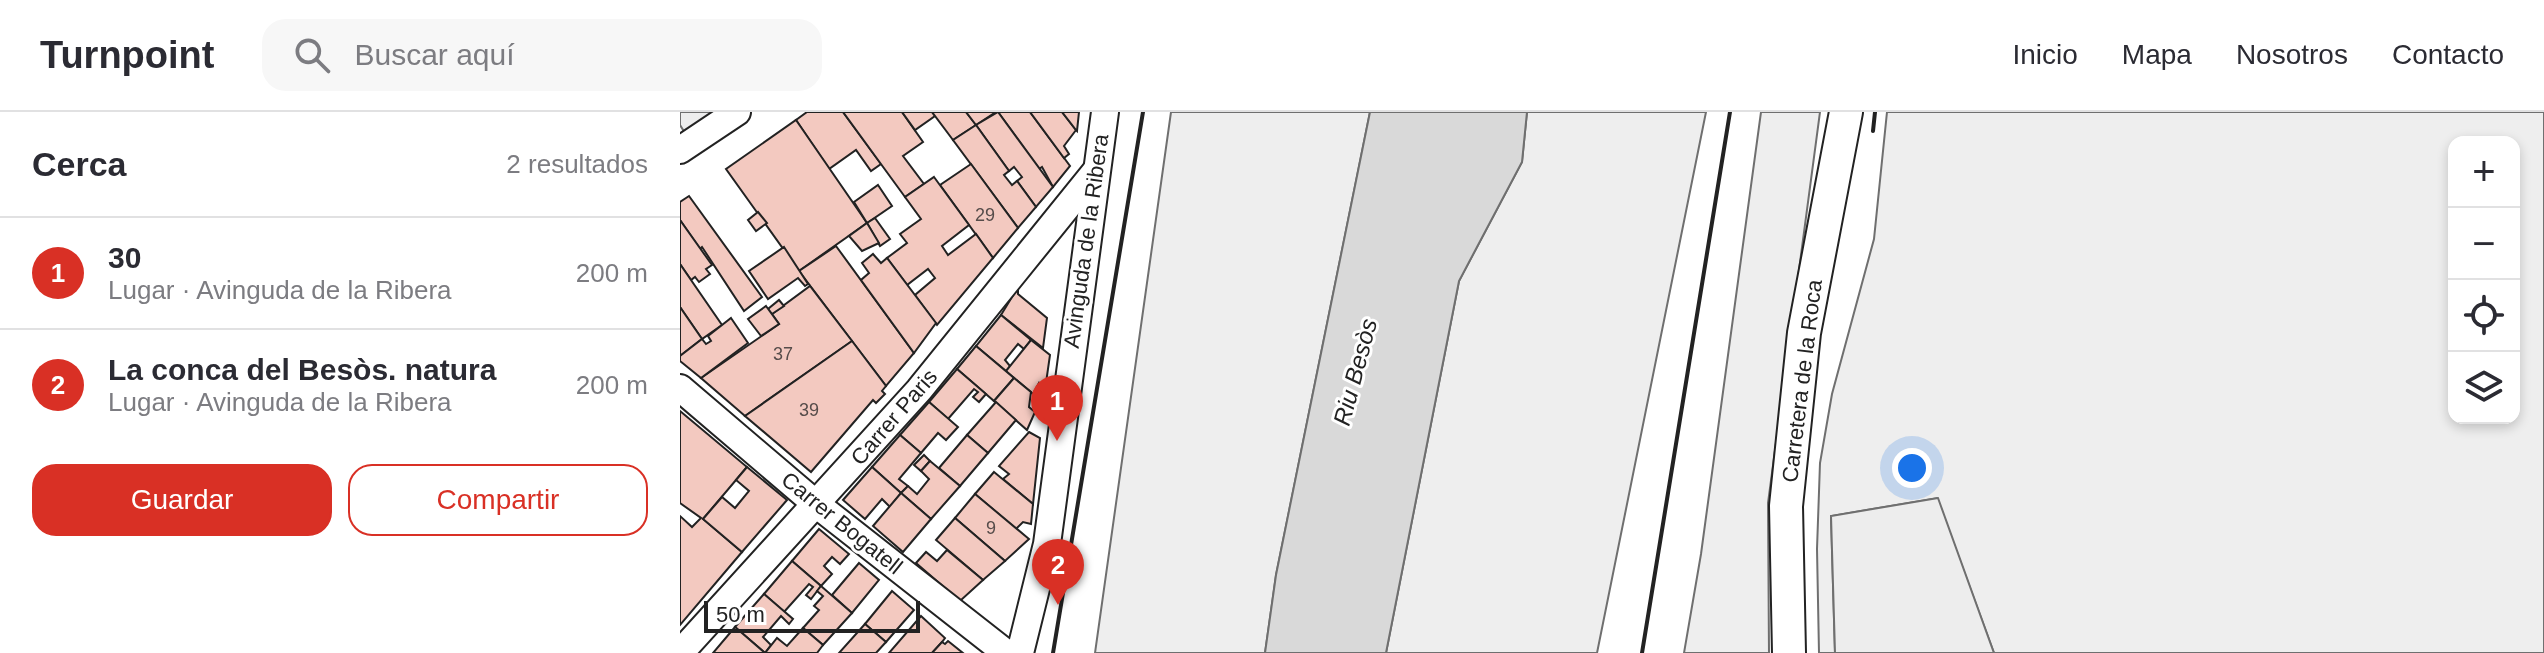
<!DOCTYPE html>
<html lang="es">
<meta charset="utf-8">
<style>
:root{--surface:#fff;--page:#f7f7f7;--text:#2b2b33;--muted:#7c7c81;--line:#e1e1e2;--accent:#d93025}
body{margin:0;font-family:Helvetica,sans-serif;background:var(--page);color:var(--text)}
.controls{position:absolute;right:24px;top:24px;display:grid;overflow:hidden;border-radius:16px;box-shadow:0 4px 12px #0003}
.controls button{width:72px;height:72px;display:grid;place-items:center;padding:0;border:0;border-bottom:2px solid var(--line);background:var(--surface);color:var(--text);font:40px sans-serif}
.scale{position:absolute;left:24px;bottom:20px;width:216px;box-sizing:border-box;padding-left:8px;border:4px solid #222;border-top:0;font-size:22px;line-height:28px;white-space:nowrap;color:#222;-webkit-text-stroke:6px #fff;paint-order:stroke}
.you{position:absolute;left:1232px;top:356px;width:28px;height:28px;margin:-20px;border:6px solid #fff;border-radius:50%;background:#1a73e8;box-shadow:0 0 0 12px #1a73e833}
.badge{display:grid;place-items:center;width:52px;height:52px;border-radius:50%;background:var(--accent);color:#fff;font-size:26px;font-weight:700}
.pin{position:absolute;translate:-50% -66px;filter:drop-shadow(0 2px 4px #0008)}
.pin::after{content:'';position:absolute;top:42px;width:28px;height:24px;background:inherit;clip-path:polygon(0 0,100% 0,50% 100%)}
.list{margin:0;padding:0;list-style:none}
h2{display:flex;justify-content:space-between;align-items:center;height:104px;margin:0;padding:0 32px;font-size:34px}
h2 small{font-size:26px;font-weight:400;color:var(--muted)}
.list li{display:grid;grid-template-columns:52px 1fr auto;gap:24px;align-items:center;box-sizing:border-box;height:112px;padding:0 32px;border-top:2px solid var(--line)}
.list b{display:block;font-size:30px;white-space:nowrap}
.list p{margin:0;font-size:26px;white-space:nowrap;color:var(--muted)}
.list em{font-size:26px;font-style:normal;color:var(--muted)}
.actions{display:flex;gap:16px;padding:24px 32px}
.actions a{flex:1;padding:18px 0;border:2px solid var(--accent);border-radius:24px;text-align:center;font-size:28px;color:var(--accent)}
.actions .main{background:var(--accent);color:#fff}
.icon{flex:none;width:44px;height:44px;fill:none;stroke:currentColor;stroke-width:2;stroke-linecap:round;stroke-linejoin:round}
.map{position:relative;flex:none;width:1864px;height:541px;overflow:hidden}
header{display:flex;align-items:center;gap:48px;box-sizing:border-box;height:112px;padding:0 40px;background:var(--surface);border-bottom:2px solid var(--line)}
header strong{font-size:38px}
nav{display:flex;gap:44px;margin-inline-start:auto;font-size:28px}
.search{width:560px;height:72px;background:var(--page);display:flex;align-items:center;gap:20px;box-sizing:border-box;padding:0 28px;border-radius:24px;color:var(--muted);font-size:30px}
main{display:flex}
aside{flex:1;background:var(--surface)}
.map>svg:first-child{display:block}
.green{fill:#eee;stroke:#6f6f6f;stroke-width:2;fill-rule:evenodd}
.parking{fill:#ededed;stroke:#6f6f6f;stroke-width:2}
.water{fill:#d9d9d9;stroke:#6f6f6f;stroke-width:2}
.building{fill:#f3c9c0;stroke:#222;stroke-width:2}
.lines{fill:none;stroke-linecap:round;stroke-linejoin:round}
.minor-casing{stroke:#222;stroke-width:30}
.tertiary-casing{stroke:#222;stroke-width:36}
.minor{stroke:#fff;stroke-width:26}
.tertiary{stroke:#fff;stroke-width:32}
.wall{stroke:#222;stroke-width:4}
.labels{text-anchor:middle;dominant-baseline:central;stroke-width:6;stroke-linejoin:round;paint-order:stroke}
.number-label{font-size:18px;fill:#564c4a}
.street-label{font-size:22px;fill:#222;stroke:#fff}
.water-label{font-size:24px;font-style:italic;fill:#222;stroke:#fff}
</style>
<header>
<strong>Turnpoint</strong>
<div class="search"><svg class="icon" aria-label="search" viewBox="0 0 24 24"><circle cx="10" cy="10" r="6"/><path d="M15 15l6 6"/></svg>Buscar aquí</div>
<nav><a>Inicio</a><a>Mapa</a><a>Nosotros</a><a>Contacto</a></nav>
</header>
<main>
<aside>
<h2>Cerca<small>2 resultados</small></h2>
<ul class="list">
<li><span class="badge">1</span><div><b>30</b><p>Lugar · Avinguda de la Ribera</p></div><em>200 m</em></li>
<li><span class="badge">2</span><div><b>La conca del Besòs. natura</b><p>Lugar · Avinguda de la Ribera</p></div><em>200 m</em></li>
</ul>
<div class="actions"><a class="main">Guardar</a><a>Compartir</a></div>
</aside>
<div class="map">
<svg width="1864" height="541" viewBox="0 0 1864 541">
<rect width="100%" height="100%" fill="#fff"/>
<g class="green">
<path d="M491,0H690L596,463L585,541H415Z"/>
<path d="M847,0H1026L917,541H706L779,169L842,50Z"/>
<path d="M1081,0H1140L1088,391L1089,541H1004L1021,442Z"/>
<path d="M1207,0H1864V541H1314L1257,386L1151,404L1155,541H1139L1137,437L1140,351L1152,282L1194,127ZM1774,30H1834V306H1774Z"/>
</g>
<g class="parking">
<path d="M0,0H47L5,21L0,13Z"/>
<path d="M1258,386L1314,541H1155L1151,404Z"/>
</g>
<path class="water" d="M690,0H847L842,50L779,169L706,541H585L596,463Z"/>
<g class="building">
<path d="M127,0H163L201,52L191,59L176,38L149,57L116,8Z"/>
<path d="M163,0H222L243,30L223,44L244,72L225,85Z"/>
<path d="M222,0H252L255,4L235,18Z"/>
<path d="M252,0H286L296,13L273,28Z"/>
<path d="M286,0H316L296,13Z"/>
<path d="M318,0H350L390,54L373,75L362,55L359,57Z"/>
<path d="M318,0L373,75L356,95L337,69L342,65L334,55L329,59L296,13Z"/>
<path d="M350,0H382L396,18L384,34L389,42L384,46Z"/>
<path d="M382,0H399L397,19L396,18Z"/>
<path d="M116,8L187,111L119,159L46,57Z"/>
<path d="M296,13L329,59L324,63L332,73L337,69L356,95L338,116L273,28Z"/>
<path d="M291,52L338,116L313,146L260,73Z"/>
<path d="M254,65L289,113L262,134L268,143L296,122L313,146L257,213L235,183L255,166L248,157L227,173L207,146L227,131L220,122L241,107L225,85Z"/>
<path d="M198,73L212,94L187,111L174,90Z"/>
<path d="M9,84L82,185L64,199L22,135L20,137L0,108V90Z"/>
<path d="M78,100L87,111L76,119L68,108Z"/>
<path d="M195,106L210,127L200,134L187,111Z"/>
<path d="M0,108L32,153L26,157L30,162L19,170L15,165L11,168L0,152Z"/>
<path d="M187,111L199,131L182,139L169,124Z"/>
<path d="M156,134L234,241L206,274L119,159Z"/>
<path d="M104,135L128,172L125,174L118,166L88,187L69,159Z"/>
<path d="M193,142L201,151L207,146L256,211L234,241L181,168L189,161L182,151Z"/>
<path d="M0,152L42,213L22,227L0,195Z"/>
<path d="M130,174L172,229L65,304L21,266L99,212L92,202Z"/>
<path d="M338,175V182L367,206L363,236L321,203Z"/>
<path d="M99,188L104,194L92,202L88,197Z"/>
<path d="M86,194L99,212L81,224L68,207Z"/>
<path d="M0,195L22,227L0,244Z"/>
<path d="M321,203L351,228L344,237L338,232L325,248L330,254L326,259L296,234Z"/>
<path d="M51,206L68,231L21,266L0,249V244L22,227L26,232L31,229L28,224Z"/>
<path d="M351,228L370,243L366,271L361,274L359,271L353,282L326,259Z"/>
<path d="M172,229L206,274L202,279L205,282L196,291L193,288L131,360L65,304Z"/>
<path d="M296,234L334,266L314,289L277,257Z"/>
<path d="M277,257L306,282L299,290L293,285L298,280L294,277L268,307L249,290Z"/>
<path d="M334,266L351,280L349,295L355,300L347,318L314,289Z"/>
<path d="M249,290L278,315L266,328L258,321L241,341L220,323Z"/>
<path d="M316,290L336,308L308,341L287,323Z"/>
<path d="M0,299L67,355L23,407L62,440L0,513V404L12,415L21,406L0,391Z"/>
<path d="M349,320L360,326L353,392L323,367L329,362L319,354Z"/>
<path d="M220,323L241,341L219,367L228,374L221,381L192,355Z"/>
<path d="M287,323L308,341L280,374L259,356Z"/>
<path d="M244,343L250,349L241,359L234,353Z"/>
<path d="M250,349L280,374L251,407L221,381L228,374L237,382L249,367L241,359Z"/>
<path d="M67,355L107,388L62,440L23,407L42,385L55,396L69,379L56,368Z"/>
<path d="M192,355L221,381L210,395L202,387L185,407L163,388Z"/>
<path d="M314,360L353,392L351,412L343,410L336,417L295,382Z"/>
<path d="M221,381L251,407L223,440L193,414Z"/>
<path d="M295,382L349,427L325,449L275,406Z"/>
<path d="M275,406L325,449L303,468L256,428Z"/>
<path d="M139,417L169,442L160,452L152,445L144,454L152,462L141,474L112,449Z"/>
<path d="M267,438L303,468L280,489L236,451L246,440L257,449Z"/>
<path d="M112,449L141,474L131,487L126,483L133,475L129,472L104,500L84,482Z"/>
<path d="M179,451L199,468L172,501L152,483Z"/>
<path d="M141,474L172,501L143,533L123,516L139,498L134,494L143,484L137,479Z"/>
<path d="M212,479L234,498L206,530L185,512Z"/>
<path d="M84,482L113,507L109,512L101,504L83,525L91,533L85,541L55,515Z"/>
<path d="M241,504L265,526L262,530L252,541H209Z"/>
<path d="M185,512L206,530L196,541H159Z"/>
<path d="M55,515L85,541H33Z"/>
<path d="M123,516L143,533L137,541H85L97,526L107,534Z"/>
<path d="M268,529L283,541H252L262,530L265,532Z"/>
</g>
<g class="lines">
<defs>
<g id="minor">
<path d="M0,38L57,0"/>
<path d="M0,276L136,392L326,541"/>
<path d="M0,541L239,278L416,59"/>
<path d="M340,541L367,432L425,0"/>
</g>
<path id="tertiary" d="M1109,541L1106,394L1124,221L1166,0"/>
</defs>
<use href="#minor" class="minor-casing"/>
<use href="#tertiary" class="tertiary-casing"/>
<use href="#minor" class="minor"/>
<use href="#tertiary" class="tertiary"/>
<g class="wall">
<path d="M1193,19L1195,0"/>
<path d="M373,541L463,0"/>
<path d="M962,541L1050,0"/>
</g>
</g>
<g class="labels">
<g class="number-label">
<text x="305" y="103">29</text>
<text x="103" y="242">37</text>
<text x="129" y="298">39</text>
<text x="311" y="416">9</text>
</g>
<g class="street-label">
<text transform="translate(406 129) rotate(-82)">Avinguda de la Ribera</text>
<text transform="translate(1122 269) rotate(-83)">Carretera de la Roca</text>
<text transform="translate(214 305) rotate(-49)">Carrer Paris</text>
<text transform="translate(162 411) rotate(39)">Carrer Bogatell</text>
</g>
<g class="water-label">
<text transform="translate(675 260) rotate(-75)">Riu Besòs</text>
</g>
</g>
</svg>
<div class="controls">
<button>+</button>
<button>−</button>
<button><svg class="icon" aria-label="locate" viewBox="0 0 24 24"><circle cx="12" cy="12" r="6"/><path d="M12 2v4M12 18v4M2 12h4M18 12h4"/></svg></button>
<button><svg class="icon" aria-label="layers" viewBox="0 0 24 24"><path d="M12 4l9 5-9 5-9-5zM3 14l9 5 9-5"/></svg></button>
</div>
<div class="scale">50 m</div>
<div class="you"></div>
<div class="pin badge" style="left:377px;top:329px">1</div>
<div class="pin badge" style="left:378px;top:493px">2</div>
</div>
</main>
